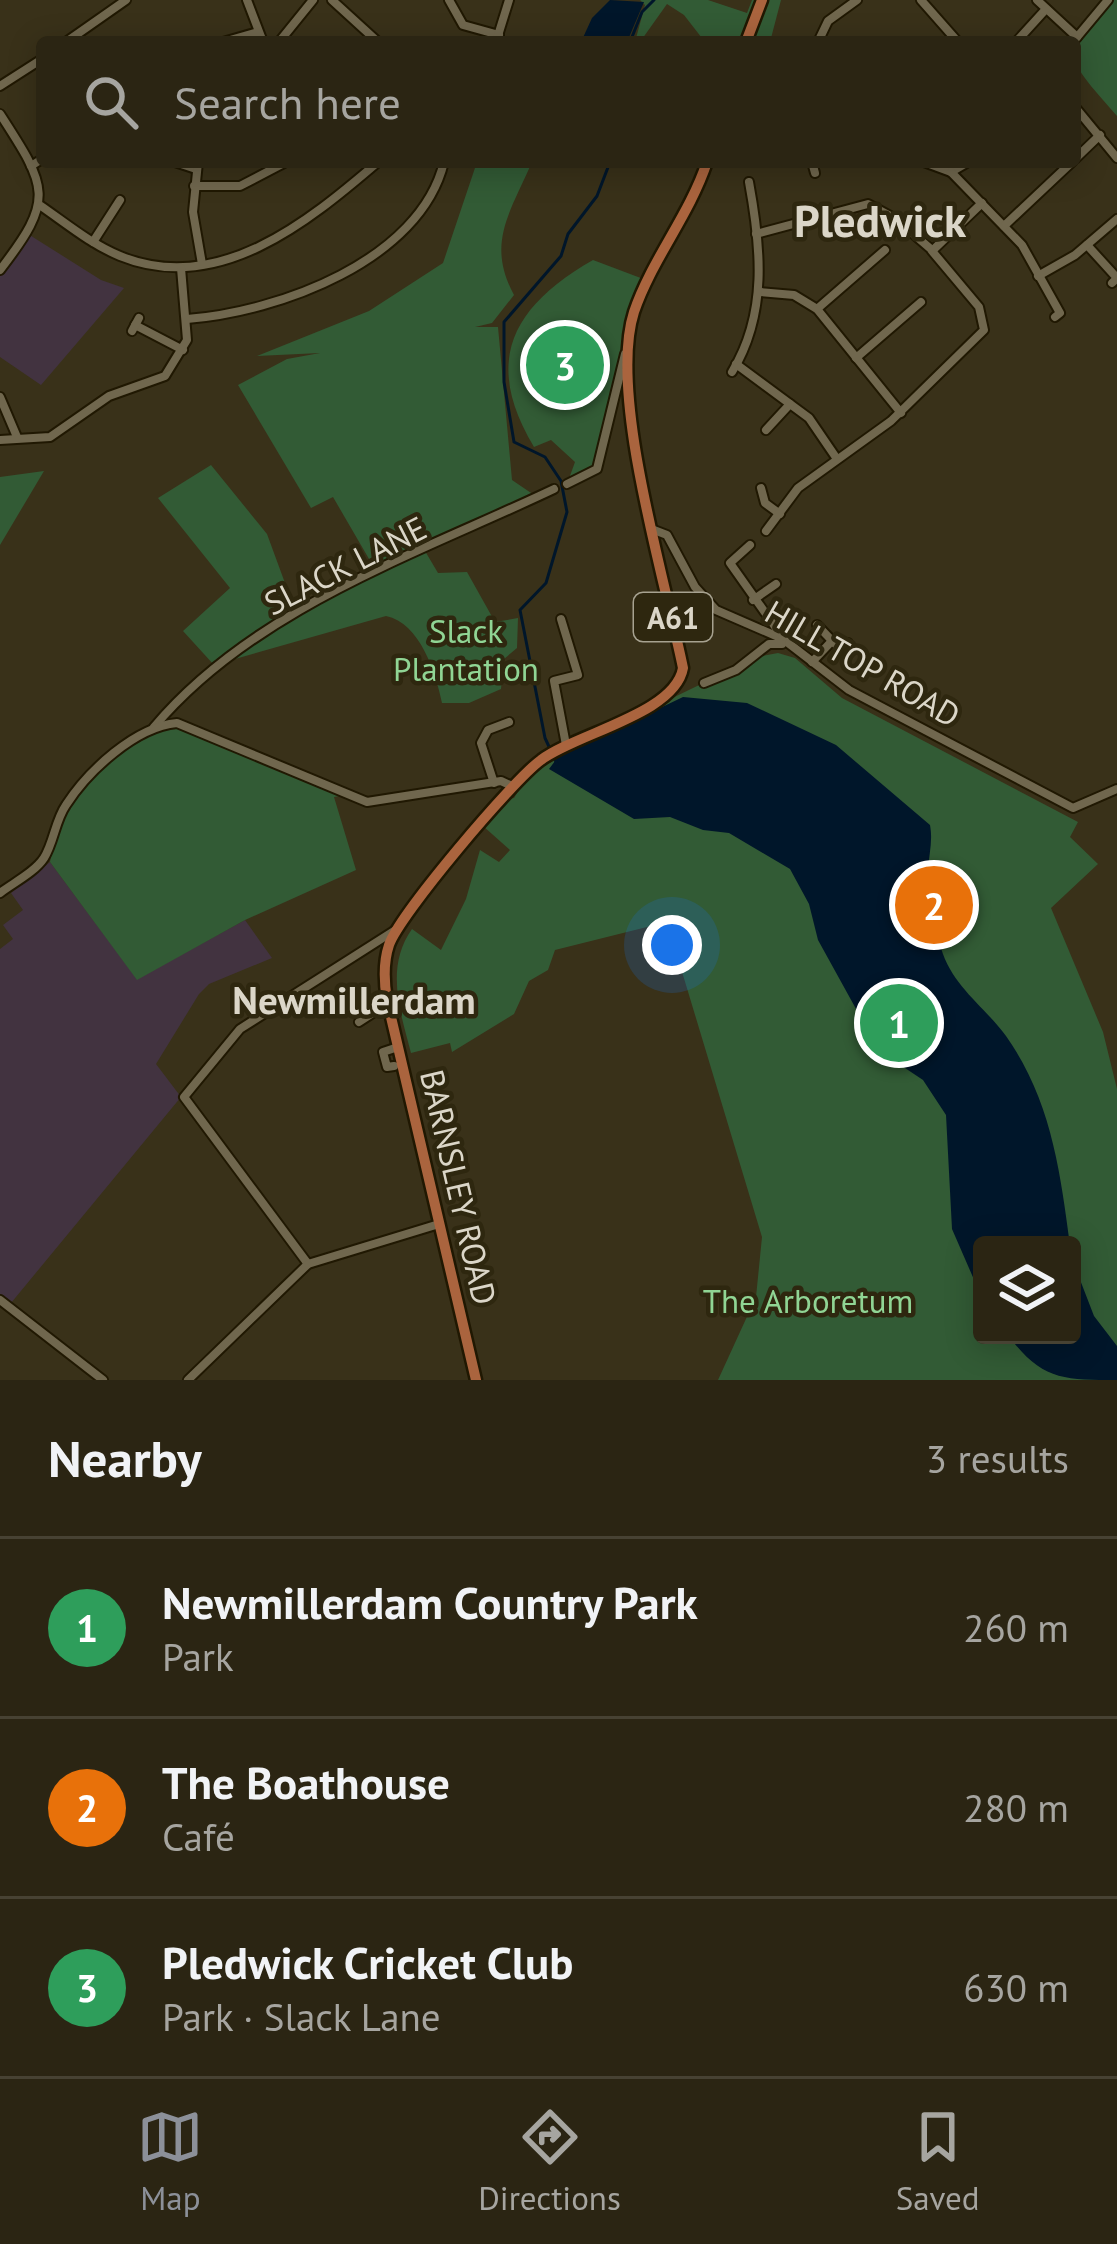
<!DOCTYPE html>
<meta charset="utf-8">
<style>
:root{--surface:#2b2513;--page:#332d1c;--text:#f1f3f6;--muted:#a6a5a0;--line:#474233;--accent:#8c9099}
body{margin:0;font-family:"PT Sans",sans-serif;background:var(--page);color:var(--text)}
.controls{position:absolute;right:36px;bottom:36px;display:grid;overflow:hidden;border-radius:12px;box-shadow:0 6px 30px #0003}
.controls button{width:108px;height:108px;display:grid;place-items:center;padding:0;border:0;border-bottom:3px solid var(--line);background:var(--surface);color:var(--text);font:60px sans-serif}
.you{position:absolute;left:672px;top:945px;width:42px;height:42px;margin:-30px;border:9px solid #fff;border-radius:50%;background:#1a73e8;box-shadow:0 0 0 18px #1a73e833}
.badge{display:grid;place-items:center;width:78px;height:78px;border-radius:50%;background:var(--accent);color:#fff;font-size:39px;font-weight:700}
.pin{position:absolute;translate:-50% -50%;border:6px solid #fff;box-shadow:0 3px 12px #0006}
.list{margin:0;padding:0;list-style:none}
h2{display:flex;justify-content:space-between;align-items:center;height:156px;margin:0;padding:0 48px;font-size:51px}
h2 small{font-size:39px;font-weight:400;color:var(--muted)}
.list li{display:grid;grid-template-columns:78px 1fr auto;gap:36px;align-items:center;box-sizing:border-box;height:180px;padding:0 48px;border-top:3px solid var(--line)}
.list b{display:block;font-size:45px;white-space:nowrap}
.list p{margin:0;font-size:39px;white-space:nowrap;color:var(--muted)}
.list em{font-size:39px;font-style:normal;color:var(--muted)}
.icon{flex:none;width:66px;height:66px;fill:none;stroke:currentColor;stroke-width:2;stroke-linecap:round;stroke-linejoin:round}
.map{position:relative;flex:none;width:1117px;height:1380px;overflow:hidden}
.search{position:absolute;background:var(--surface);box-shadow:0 6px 30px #0003;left:36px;right:36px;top:36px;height:132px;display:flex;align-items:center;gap:30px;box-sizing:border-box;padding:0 42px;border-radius:12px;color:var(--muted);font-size:45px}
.sheet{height:696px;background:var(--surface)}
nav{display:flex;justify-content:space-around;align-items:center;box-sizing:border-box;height:168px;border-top:3px solid var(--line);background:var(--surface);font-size:33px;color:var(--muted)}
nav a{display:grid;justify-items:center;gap:6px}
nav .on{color:var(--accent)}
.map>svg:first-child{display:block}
.education{fill:#423340}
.green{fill:#325b35;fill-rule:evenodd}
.water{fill:#00162a}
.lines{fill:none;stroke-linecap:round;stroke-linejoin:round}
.stream{stroke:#00162a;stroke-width:3}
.minor-casing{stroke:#201802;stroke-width:12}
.major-casing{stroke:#201802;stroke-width:15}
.minor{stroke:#70674e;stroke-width:8}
.major{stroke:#aa643e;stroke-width:10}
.labels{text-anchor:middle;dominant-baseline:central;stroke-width:9;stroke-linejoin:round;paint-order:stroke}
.shield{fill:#2e270f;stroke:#a7a290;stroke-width:3}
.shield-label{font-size:30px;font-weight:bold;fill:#dbd6c8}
.street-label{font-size:33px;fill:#dbd6c8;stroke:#2e270f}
.park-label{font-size:33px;fill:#90d594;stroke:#2e270f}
.quarter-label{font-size:39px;font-weight:bold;fill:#dbd6c8;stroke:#2e270f}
.district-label{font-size:45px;font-weight:bold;fill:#dbd6c8;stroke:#2e270f}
</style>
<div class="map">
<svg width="1117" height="1380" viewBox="0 0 1117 1380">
<rect width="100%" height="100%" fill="#393119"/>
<g class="education">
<path d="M28,234L101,280L124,288L41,385L0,357V270Z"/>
<path d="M50,862L137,979L245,920L272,958L209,984L199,994L156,1064L181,1097L11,1303L0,1295V949L13,939L3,925L23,910L11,893Z"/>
</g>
<g class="green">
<path d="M640,0H708L747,13L752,0H781L770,42H705L684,15L667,4L640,42H635L645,5Z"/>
<path d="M1108,0H1117V116C1069,59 1059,62 1108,0Z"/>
<path d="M477,162H532C510,213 486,243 514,295L492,323L475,327H498L512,480L537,497L425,551L438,573L467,572L495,622L518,618L517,648L504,659L501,689L469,703H442C436,673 420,623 386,616L214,665L183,631L230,588L158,498L211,465L267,534L296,613L376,571L333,497L311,508L238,385L287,359L320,353L257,356L369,311L443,263Z"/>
<path d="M593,260L646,280L597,469L567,484L575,462L551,440L534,447C483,362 511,307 593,260Z"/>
<path d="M44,471L0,545V477Z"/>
<path d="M778,653L795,658L842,698L1078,822L1070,837L1098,864L1051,908L1103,1032L1117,1089V1380H718L756,1297L762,1237L667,922L555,950L548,970L529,981L514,1014L452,1052L450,1043L411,1053C400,1011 385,967 412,929L441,950L466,899L480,850L499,862L510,850L483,826L503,800L514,798L534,765L757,657ZM982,1245H1072V1335H982Z"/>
<path d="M177,723L345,795L334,797L356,870L245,920L137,980L50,862C64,785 107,752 177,723Z"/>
</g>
<g class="water">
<path d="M610,0L644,2L627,42H581L592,18Z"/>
<path d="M683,697L747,703L836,745L930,825C933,841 929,854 928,870C927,888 935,930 941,948C952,986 984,1006 1006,1036C1051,1100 1060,1170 1070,1245H982V1298L952,1229L946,1115L923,1080L899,1064L866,1027L818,940L809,904L790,869L729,833L703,830L670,817L634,819L549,769L558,757Z"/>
<path d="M1072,1259L1094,1316L1117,1346V1380C1063,1380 1041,1380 1008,1335H1072Z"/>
</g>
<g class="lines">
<g class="stream">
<path d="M630,42L642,12L654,0"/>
<path d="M557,764L545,738L520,610L546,583L567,512L561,481L545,457L514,442L504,382V322L561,256L568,234L597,196L610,162"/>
</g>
<defs>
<g id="minor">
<path d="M247,0L263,42"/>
<path d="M332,0L378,42"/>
<path d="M449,0L463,25L499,35"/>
<path d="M921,0L958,42"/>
<path d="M1037,0L1077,37"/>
<path d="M66,42L126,0"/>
<path d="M223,42L258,32"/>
<path d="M279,42L313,0"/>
<path d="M496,42L509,0"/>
<path d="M818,42L828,21L857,0"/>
<path d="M1016,42L1046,9"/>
<path d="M1073,42L1108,0"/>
<path d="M0,86L42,59"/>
<path d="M1075,107L1117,158"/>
<path d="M0,114C48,188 55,199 0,270"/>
<path d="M1075,159L1100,135"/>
<path d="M175,162L196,169"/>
<path d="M198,162L193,212L202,264"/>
<path d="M812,162L815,173"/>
<path d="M924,162L951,172L968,162"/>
<path d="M31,166L42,159"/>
<path d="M951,172L1022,245L1060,313L1055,317"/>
<path d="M194,186H240L286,162"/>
<path d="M41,206C67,224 91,244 120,256C218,296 308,222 378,162"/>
<path d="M1004,226L1072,162"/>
<path d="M756,234L868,204L896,219L932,250"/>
<path d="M93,242L120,200"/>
<path d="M1087,245L1117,278L1112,283"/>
<path d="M1038,276L1075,255L1117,219"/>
<path d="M760,292L794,295L817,309L901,413"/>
<path d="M817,309L885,250"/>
<path d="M187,319C278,312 420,261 444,162"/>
<path d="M135,325L183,350"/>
<path d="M132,331L139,318"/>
<path d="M856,358L921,302"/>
<path d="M736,364L809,418L837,459"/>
<path d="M732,372C768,313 761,247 749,182"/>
<path d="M0,397L17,437"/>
<path d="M766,430L790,404"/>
<path d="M0,440L50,437L109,396L165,376L187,340L181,268"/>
<path d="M567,484L597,469L625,354"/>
<path d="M761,488L765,503L780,514"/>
<path d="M654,530L667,535L695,587L716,610L783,639L849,690L1073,808L1117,789"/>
<path d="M766,531L798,488L891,421L984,330L979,307L932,251L982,203"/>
<path d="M750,545L730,563L783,638"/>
<path d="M753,600L776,584"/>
<path d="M561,619L578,675L554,681L566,745"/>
<path d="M817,625L841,650L848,643"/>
<path d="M812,662L830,643"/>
<path d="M704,683L736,670L769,644H782"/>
<path d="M154,727C254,608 417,554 554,489"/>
<path d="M494,783L481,743L488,730L509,722"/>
<path d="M0,893C13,883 35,872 44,858C54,842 55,821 66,805C88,771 135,727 177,723L367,802L501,781L512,786"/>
<path d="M359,1022L388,1003"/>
<path d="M394,1066L387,1067L383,1052L398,1047"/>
<path d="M308,1264L184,1097L240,1029L397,929"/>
<path d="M0,1300L103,1380"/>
<path d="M188,1380L308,1264L439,1224"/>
</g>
<g id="major">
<path d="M746,42L762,0"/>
<path d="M476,1380L387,1000C384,982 383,963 389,945C399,915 513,780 541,760C577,733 675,714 683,668C665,579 608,393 634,312C652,259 689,216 707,162"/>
</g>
</defs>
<use href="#minor" class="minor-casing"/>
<use href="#major" class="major-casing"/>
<use href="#minor" class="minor"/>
<use href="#major" class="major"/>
</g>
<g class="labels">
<rect class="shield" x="634" y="593" width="78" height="48" rx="9"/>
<g class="shield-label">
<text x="673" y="617">A61</text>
</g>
<g class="street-label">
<text transform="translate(345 565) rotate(-27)">SLACK LANE</text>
<text transform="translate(863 663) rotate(30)">HILL TOP ROAD</text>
<text transform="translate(459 1187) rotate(77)">BARNSLEY ROAD</text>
</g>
<g class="park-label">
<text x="466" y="630">Slack<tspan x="466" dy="38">Plantation</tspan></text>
<text x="808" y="1300">The Arboretum</text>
</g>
<g class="quarter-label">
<text x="354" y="999">Newmillerdam</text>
</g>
<g class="district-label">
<text x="880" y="220">Pledwick</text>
</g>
</g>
</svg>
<div class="controls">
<button><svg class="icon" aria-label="layers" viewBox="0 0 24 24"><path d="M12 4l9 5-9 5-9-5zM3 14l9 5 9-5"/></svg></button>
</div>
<div class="you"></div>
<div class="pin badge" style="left:899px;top:1023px;background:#2e9e5b">1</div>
<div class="pin badge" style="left:934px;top:905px;background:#e8710a">2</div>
<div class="pin badge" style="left:565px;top:365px;background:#2e9e5b">3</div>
<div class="search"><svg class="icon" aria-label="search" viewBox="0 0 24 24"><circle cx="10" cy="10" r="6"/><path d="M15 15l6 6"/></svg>Search here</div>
</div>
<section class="sheet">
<h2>Nearby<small>3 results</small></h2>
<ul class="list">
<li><span class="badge" style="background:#2e9e5b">1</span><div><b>Newmillerdam Country Park</b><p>Park</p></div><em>260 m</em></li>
<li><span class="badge" style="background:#e8710a">2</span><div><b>The Boathouse</b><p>Café</p></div><em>280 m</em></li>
<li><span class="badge" style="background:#2e9e5b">3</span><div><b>Pledwick Cricket Club</b><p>Park · Slack Lane</p></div><em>630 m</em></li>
</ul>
</section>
<nav>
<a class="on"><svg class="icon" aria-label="map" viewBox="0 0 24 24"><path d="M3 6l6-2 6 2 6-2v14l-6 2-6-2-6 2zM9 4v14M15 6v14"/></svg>Map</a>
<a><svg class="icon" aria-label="directions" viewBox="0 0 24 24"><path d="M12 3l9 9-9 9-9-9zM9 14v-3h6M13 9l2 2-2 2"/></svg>Directions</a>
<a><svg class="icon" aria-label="saved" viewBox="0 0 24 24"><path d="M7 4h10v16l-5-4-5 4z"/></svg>Saved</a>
</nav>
